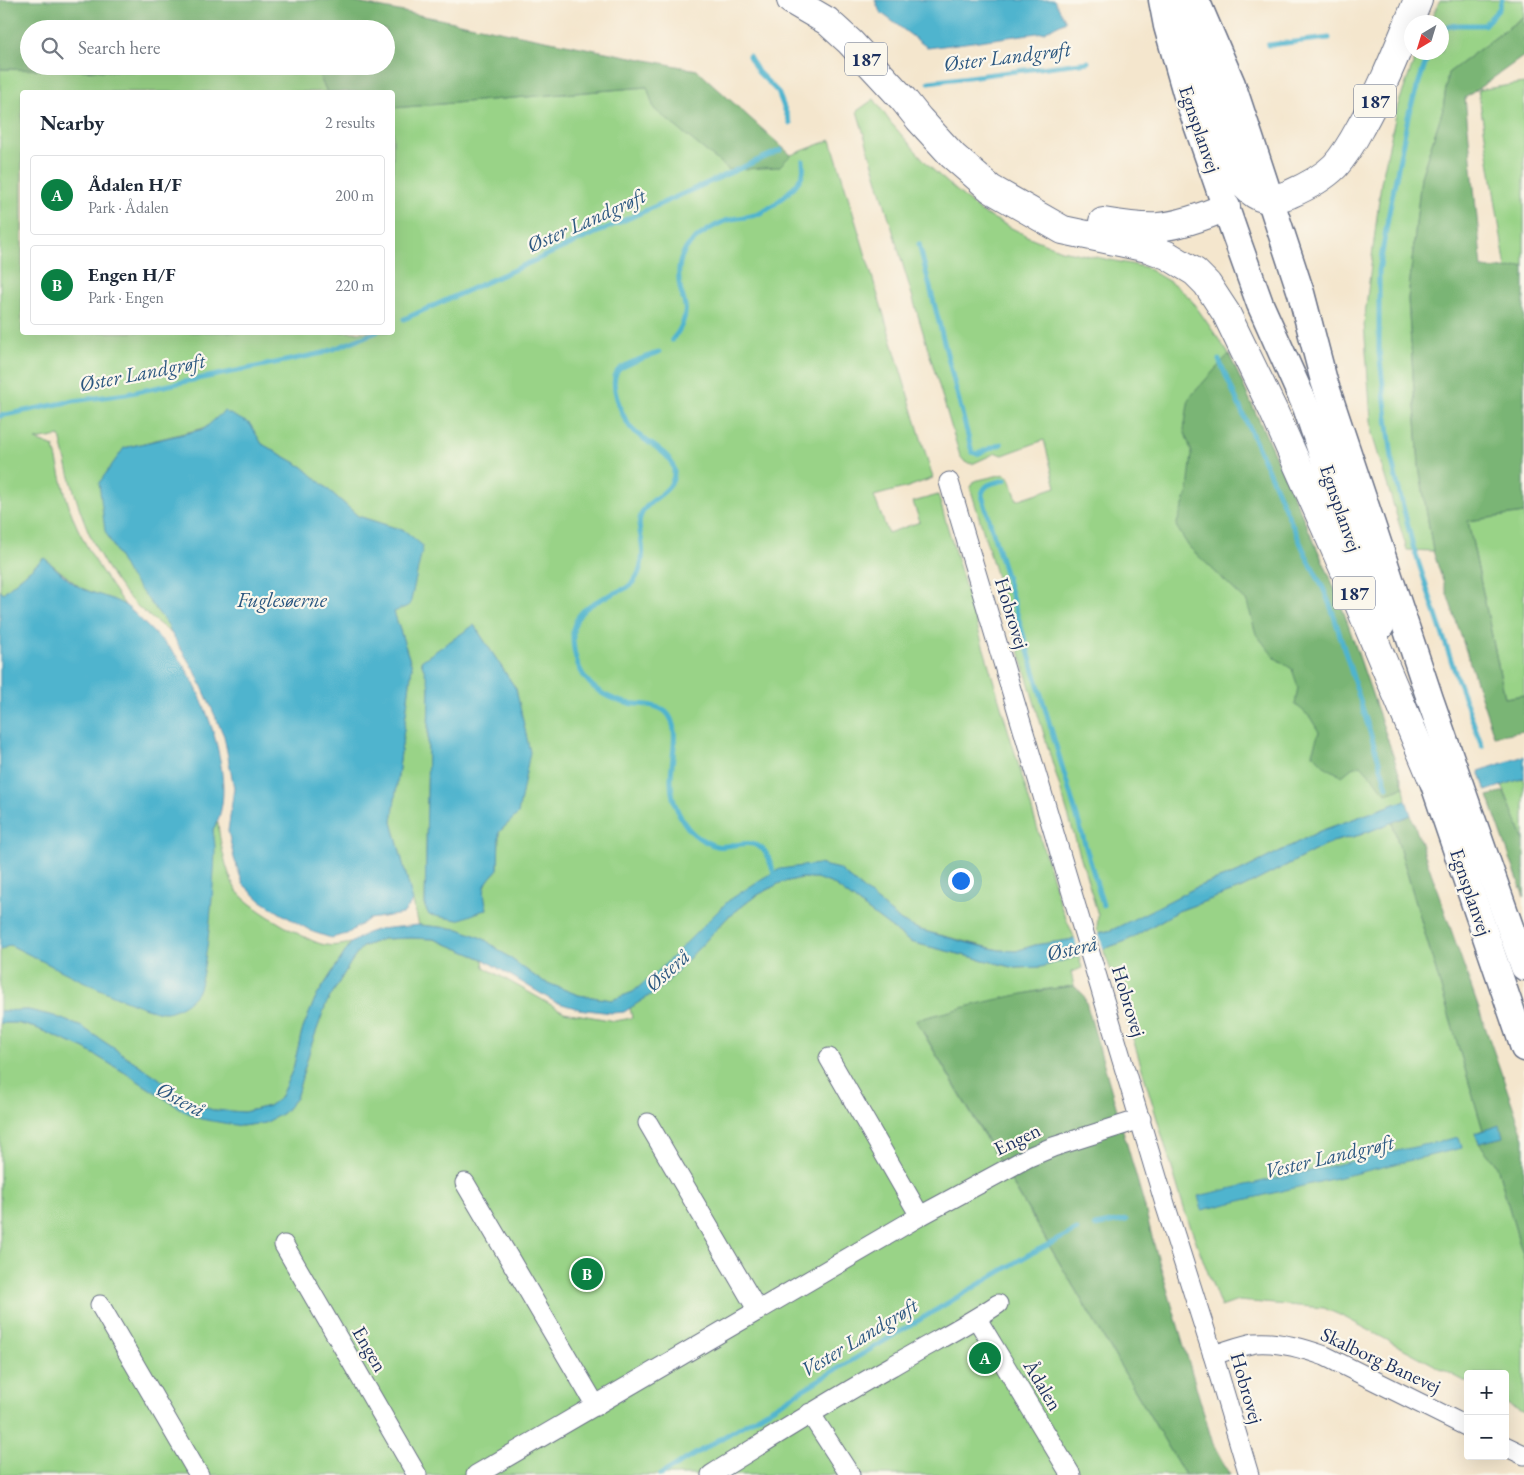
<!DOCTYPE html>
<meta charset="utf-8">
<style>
:root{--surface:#fff;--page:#f2f2f3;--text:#1f2937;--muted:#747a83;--line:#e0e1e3;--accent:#0b8043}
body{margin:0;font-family:"EB Garamond",serif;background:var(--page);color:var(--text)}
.controls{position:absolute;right:15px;bottom:15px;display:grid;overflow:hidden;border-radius:5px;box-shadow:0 5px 20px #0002}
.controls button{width:45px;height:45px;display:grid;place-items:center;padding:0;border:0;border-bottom:1px solid var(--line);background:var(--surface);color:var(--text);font:25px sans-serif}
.compass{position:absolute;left:1404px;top:15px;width:45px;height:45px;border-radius:50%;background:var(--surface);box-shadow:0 5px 20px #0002;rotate:218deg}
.you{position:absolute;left:960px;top:880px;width:18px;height:18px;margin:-12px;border:4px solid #fff;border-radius:50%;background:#1a73e8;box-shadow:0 0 0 8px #1a73e833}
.badge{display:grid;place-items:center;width:32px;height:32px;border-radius:50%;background:var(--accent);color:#fff;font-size:16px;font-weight:700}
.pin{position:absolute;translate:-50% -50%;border:2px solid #fff;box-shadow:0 1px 5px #0006}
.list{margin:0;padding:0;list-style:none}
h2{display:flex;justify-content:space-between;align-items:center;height:65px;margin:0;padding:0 20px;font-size:21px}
h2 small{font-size:16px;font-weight:400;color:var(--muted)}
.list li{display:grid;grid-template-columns:32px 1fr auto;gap:15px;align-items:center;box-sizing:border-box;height:80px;margin:0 10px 10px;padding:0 10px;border:1px solid var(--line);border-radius:5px}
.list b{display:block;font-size:19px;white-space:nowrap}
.list p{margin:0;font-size:16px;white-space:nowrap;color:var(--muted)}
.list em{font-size:16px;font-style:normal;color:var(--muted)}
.icon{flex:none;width:28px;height:28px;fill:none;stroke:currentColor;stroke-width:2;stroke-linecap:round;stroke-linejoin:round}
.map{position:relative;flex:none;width:1524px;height:1475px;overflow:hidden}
.search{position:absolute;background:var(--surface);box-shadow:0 5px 20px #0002;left:20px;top:20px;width:375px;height:55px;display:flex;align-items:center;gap:12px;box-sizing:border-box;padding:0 18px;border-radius:28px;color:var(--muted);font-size:19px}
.panel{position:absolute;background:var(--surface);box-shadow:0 5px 20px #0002;left:20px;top:90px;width:375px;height:245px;border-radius:5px}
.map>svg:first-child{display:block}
.green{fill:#99d387;stroke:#5a8172;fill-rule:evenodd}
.forest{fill:#7ab574;stroke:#4a7269;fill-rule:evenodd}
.water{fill:#4fb4ce;stroke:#357296}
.pier{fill:#f4e6cd}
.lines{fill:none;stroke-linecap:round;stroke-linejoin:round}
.stream{stroke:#4fb4ce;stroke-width:5}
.minor-casing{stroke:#676f85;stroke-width:21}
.secondary-casing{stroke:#676f85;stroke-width:29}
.motorway-casing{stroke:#676f85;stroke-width:30}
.minor{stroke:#fff;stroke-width:19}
.secondary{stroke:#fff;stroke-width:26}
.motorway{stroke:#fff;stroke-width:28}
.labels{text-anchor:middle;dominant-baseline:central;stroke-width:4.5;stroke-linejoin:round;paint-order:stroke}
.shield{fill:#fbf7ec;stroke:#5e6b89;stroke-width:1}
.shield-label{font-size:19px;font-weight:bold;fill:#1b2f5e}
.street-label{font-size:20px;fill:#1b2f5e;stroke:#fbf7ec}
.water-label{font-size:21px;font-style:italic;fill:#2b5780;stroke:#fbf7ec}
</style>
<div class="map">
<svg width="1524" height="1475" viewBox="0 0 1524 1475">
<rect width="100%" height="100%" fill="#fbf7ec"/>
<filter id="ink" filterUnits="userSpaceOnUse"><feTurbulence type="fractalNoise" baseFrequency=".02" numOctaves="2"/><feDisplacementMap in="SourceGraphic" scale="10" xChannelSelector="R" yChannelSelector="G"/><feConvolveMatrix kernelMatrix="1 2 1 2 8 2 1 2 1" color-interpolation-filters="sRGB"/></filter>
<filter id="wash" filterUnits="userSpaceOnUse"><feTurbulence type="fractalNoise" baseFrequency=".0096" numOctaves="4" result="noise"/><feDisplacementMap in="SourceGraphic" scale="20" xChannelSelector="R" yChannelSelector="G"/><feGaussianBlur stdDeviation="1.12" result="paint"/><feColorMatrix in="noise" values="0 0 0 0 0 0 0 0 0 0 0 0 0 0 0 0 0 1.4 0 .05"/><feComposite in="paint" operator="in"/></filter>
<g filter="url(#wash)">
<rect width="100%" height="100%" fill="#f4e6cd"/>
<g class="green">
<path d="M1440,0H1524V16L1448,73L1443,109L1421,177L1408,299L1419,466L1433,551L1407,550L1372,434L1364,323L1381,183L1398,105L1417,53L1442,52V22H1430Z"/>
<path d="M0,69L319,74L327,92H22V332H392L393,108L647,87L779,167L791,155L831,140L933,478L908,487L874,496L888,533L920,522L913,502L938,495L1061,907L1075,939L1035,945L1016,951L999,950L920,930L901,921L839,869L818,864L728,901L660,969L633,992L612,1000L578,995L540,980L484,939L459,929L419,925L392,822L412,667L394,612L405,531L358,516L303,467L262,444L249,424L204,428L124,448L171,633C157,622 141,611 129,598C89,552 73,494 60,436L36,440L54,447C61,475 66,504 78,529C91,556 107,581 125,605L81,588L44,558L3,593L0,591ZM474,625L516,689L518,814L499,832L498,869C483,885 482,887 487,909L425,907L429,685Z"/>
<path d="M1524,83V266L1506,269L1478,90Z"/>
<path d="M874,99L891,123L932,169L981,212L1027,236L1061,250L1145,267L1175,285L1190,298L1229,354L1329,575L1344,613L1404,787L1406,800L1320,831L1239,872L1199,886L1136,919L1112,930L1098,933L1097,928L1098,915L970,487L974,481L1004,474L1010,478L1017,500L1056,487L1044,440L1003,455L996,453L972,464L965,462L960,456L857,111Z"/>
<path d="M1524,513V695L1505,698L1468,521Z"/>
<path d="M1524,778V841L1502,785Z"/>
<path d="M218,822C219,840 226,871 235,888C244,905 302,938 321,944C332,947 340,945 351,943L315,999L302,1031L293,1069L280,1098L269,1106L244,1112L213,1110L200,1106L185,1099L157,1077L82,1027L54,1016L28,1010L0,1011V950L10,945L120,997L197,993C206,961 209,928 212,894C213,872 215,851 213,829Z"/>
<path d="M1392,822L1483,1130L1476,1133L1479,1143L1497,1166L1524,1259V1413L1505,1403V1374H1468V1383L1344,1317L1324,1308L1238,1301L1221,1307L1186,1215L1118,989L1103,949L1126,941L1178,911L1242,888L1332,842L1360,835Z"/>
<path d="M801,878H817L833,884L910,942L1016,968L1041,967L1079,956L1082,968L1071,972L1074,986L1041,990L916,1021L1185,1475H0V1023H16L36,1028L85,1049L127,1074L184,1111L241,1126L265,1123L283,1113L296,1098L311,1046L326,1004L351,962L362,947L383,939L411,938L434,939L483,959L484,967L564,1012L615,1021L632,1018L630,1008L661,988L727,918L754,897L780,883Z"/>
</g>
<g class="forest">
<path d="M0,0H343L697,70L791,155L779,167L729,170L654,109L647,87L393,108L392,92H327L318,74L0,69ZM29,29H386V66H29Z"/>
<path d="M1524,16V56L1465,98L1482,268L1506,269L1524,266V513L1468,521L1505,698L1524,695V731L1494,736L1433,551L1419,466L1408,299L1421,177L1443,109L1448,73Z"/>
<path d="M1229,354L1329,575L1344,613L1404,787L1386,793L1361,765L1352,768L1342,776L1327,768L1312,753L1319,732L1310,717L1295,704L1298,687L1292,669L1275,658L1256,634L1247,602L1189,547L1176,526L1188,491L1192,453L1184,430L1189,398Z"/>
<path d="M1504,791L1524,841V897L1488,796Z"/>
<path d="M1411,815L1524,1138V1259L1497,1166L1479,1143L1475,1133L1483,1130L1392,822Z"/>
<path d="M1074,986L1084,995L1143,1200L1153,1241L1213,1444L1230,1475H1185L916,1020C968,1006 1020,992 1074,986Z"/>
</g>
<g class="water">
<path d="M875,0H1054L1066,21L1044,32L928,48L880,12Z"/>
<path d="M224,411L250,424L262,444L303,467L358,516L405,531L423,546L410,605L394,612L412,667L392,822L413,901L403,914L369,919L347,934L331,938L313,932L280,913L260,900L243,884L234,858L228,831L234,788L224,736L196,673L171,633L168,625L128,574L105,531L99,483L124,448L204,429Z"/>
<path d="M44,558C56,568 69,582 83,589C97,595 114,598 126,606C134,612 141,620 148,627C160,639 172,649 182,663C206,698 240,790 213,829C213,835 215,841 215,848C215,869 207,981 196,994C190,1002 178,1010 167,1012C144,1015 37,958 10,945L0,950V591L3,593Z"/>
<path d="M474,625L516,689L530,752L518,814L499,832L498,869C483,885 482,887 487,909L458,920L429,915L425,907L429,685L421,661Z"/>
<path d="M1524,756V778L1486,791L1479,771Z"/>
<path d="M1406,800L1411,815L1360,835L1332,842L1242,888L1178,911L1126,941L1103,949L1041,967L1016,968L910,942L833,884L816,878H801L780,883L754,897L727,918L661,988L624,1012L612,1013L579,1009L555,1002L483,959L434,939L411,938L383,939L362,947L351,962L326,1004L311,1046L296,1098L283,1113L265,1123L241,1126L201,1119L184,1111L127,1074L85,1049L36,1028L17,1023H0V1011L28,1010L54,1016L82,1027L157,1077L185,1099L200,1106L213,1110L244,1112L269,1106L280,1098L293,1069L302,1031L315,999L351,943L367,933L379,929L419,925L459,929L484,939L540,980L578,995L612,1000L633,992L660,969L728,901L763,878L780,869L818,864L839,869L901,921L920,930L972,944L999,950L1016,951L1035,945L1075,939L1112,930L1199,886L1239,872L1320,831Z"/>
<path d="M1500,1125L1503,1137L1479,1143L1475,1133Z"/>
<path d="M1459,1137L1462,1148L1202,1210L1198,1196Z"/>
</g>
<path class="pier" d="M1098,931L1104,951L1080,958L1074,936Z"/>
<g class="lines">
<g class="stream">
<path d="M1442,28L1456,25H1484L1499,9L1502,0"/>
<path d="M1268,45L1329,38"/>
<path d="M1429,52L1409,112L1388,218L1379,271V352L1393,466L1413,546L1457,678L1482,746"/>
<path d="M749,56L758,72L778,92L790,123"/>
<path d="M929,82L1088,62"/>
<path d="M919,244L972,452L977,454L1001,444"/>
<path d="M404,319L781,150"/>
<path d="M672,340C680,331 687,318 685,306C684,299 681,293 680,287C677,271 679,253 692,242C702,233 713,226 725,221C735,217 745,218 755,215C769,211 799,187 803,172C804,169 803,164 803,161"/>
<path d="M659,352C647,357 632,361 621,368C605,378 622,415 630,427C640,441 673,451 674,471C675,494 648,497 641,515C637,526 641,533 642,544C644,558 641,576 629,586C627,588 622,590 619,591C599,600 573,608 573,635C573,670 590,694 626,703C638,705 655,703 666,712C682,726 670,763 671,782C671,801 682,827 699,838C703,840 711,845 716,846C729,849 746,838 760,847C769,852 772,869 775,877"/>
<path d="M1219,360L1304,551L1324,590L1333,613L1387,787"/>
<path d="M0,416L73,401L126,394L323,353L377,332"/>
<path d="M1005,480C994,483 984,483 982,495L1103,905"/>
<path d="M1095,1226L1126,1220"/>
<path d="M660,1475L1028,1255L1077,1230"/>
</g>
</g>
</g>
<g filter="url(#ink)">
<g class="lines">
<defs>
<g id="minor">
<path d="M949,482L1165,1204L1213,1355L1249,1475"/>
<path d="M648,1123L758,1311"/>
<path d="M465,1183L596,1406"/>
<path d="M920,1216L1029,1157L1053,1147L1141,1119"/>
<path d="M284,1245L417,1475"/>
<path d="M100,1305L199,1475"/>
<path d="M977,1319L1071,1475"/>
<path d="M1213,1355C1227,1351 1242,1345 1255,1343C1279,1341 1303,1348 1325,1356L1468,1427"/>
<path d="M810,1413L850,1475"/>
<path d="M1505,1446L1524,1455"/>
<path d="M476,1475L920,1216L829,1058"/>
<path d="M711,1475C771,1438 831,1400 892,1366C927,1345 964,1327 998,1304"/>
</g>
<g id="secondary">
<path d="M1162,0L1167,26L1186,93L1236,237L1260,304L1306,407L1381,626"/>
<path d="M1196,0L1232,84L1257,159L1301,293L1324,381L1430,699L1524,967"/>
<path d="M1425,758L1524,1048"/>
</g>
<g id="motorway">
<path d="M791,0L827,21L850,42L903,99L919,119L953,156L991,189L1063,230L1148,248L1167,255L1195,272L1207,284L1226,313L1273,410L1348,578L1432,778"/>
<path d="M1175,0L1243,184C1259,201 1268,202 1290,194C1306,187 1322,179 1335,166C1345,155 1353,141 1360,128C1383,88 1400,43 1418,0"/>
<path d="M1103,222C1121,225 1140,228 1158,227C1181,225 1205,216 1226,207"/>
</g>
</defs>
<use href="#minor" class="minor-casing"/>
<use href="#secondary" class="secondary-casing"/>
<use href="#motorway" class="motorway-casing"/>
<use href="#minor" class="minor"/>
<use href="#secondary" class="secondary"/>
<use href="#motorway" class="motorway"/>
</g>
</g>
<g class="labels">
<g class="shield">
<rect x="845" y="42.5" width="42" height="33" rx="4"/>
<rect x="1354" y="84.5" width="42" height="33" rx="4"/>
<rect x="1333" y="576.5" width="42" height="33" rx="4"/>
</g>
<g class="shield-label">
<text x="866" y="59">187</text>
<text x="1375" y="101">187</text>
<text x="1354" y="593">187</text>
</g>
<g class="street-label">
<text transform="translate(1200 129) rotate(71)">Egnsplanvej</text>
<text transform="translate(1341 508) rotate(71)">Egnsplanvej</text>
<text transform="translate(1012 613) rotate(73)">Hobrovej</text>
<text transform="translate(1471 892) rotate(71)">Egnsplanvej</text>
<text transform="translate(1129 1001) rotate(73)">Hobrovej</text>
<text transform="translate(1017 1139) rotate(-26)">Engen</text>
<text transform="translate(370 1349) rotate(60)">Engen</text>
<text transform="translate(1381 1360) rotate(25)">Skalborg Banevej</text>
<text transform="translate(1043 1385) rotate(59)">Ådalen</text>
<text transform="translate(1247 1388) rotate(74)">Hobrovej</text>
</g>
<g class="water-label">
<text transform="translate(1007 56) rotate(-7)">Øster Landgrøft</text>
<text transform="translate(586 220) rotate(-24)">Øster Landgrøft</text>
<text transform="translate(142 372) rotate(-11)">Øster Landgrøft</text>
<text x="282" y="599">Fuglesøerne</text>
<text transform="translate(1072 948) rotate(-13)">Østerå</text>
<text transform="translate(667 970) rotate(-42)">Østerå</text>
<text transform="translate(181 1099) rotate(28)">Østerå</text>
<text transform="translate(1329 1156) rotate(-13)">Vester Landgrøft</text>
<text transform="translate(859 1337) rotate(-31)">Vester Landgrøft</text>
</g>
</g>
</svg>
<div class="controls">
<button>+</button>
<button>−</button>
</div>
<svg class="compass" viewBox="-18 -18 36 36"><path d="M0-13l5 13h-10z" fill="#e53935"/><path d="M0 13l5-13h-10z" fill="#747a83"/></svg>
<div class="you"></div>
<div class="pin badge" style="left:985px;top:1358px">A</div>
<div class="pin badge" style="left:587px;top:1274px">B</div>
<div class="search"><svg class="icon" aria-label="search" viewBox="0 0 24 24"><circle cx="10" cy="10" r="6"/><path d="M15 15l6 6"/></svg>Search here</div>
<section class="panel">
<h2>Nearby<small>2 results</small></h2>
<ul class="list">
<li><span class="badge">A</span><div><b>Ådalen H/F</b><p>Park · Ådalen</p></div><em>200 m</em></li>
<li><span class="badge">B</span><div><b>Engen H/F</b><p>Park · Engen</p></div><em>220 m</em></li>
</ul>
</section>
</div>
